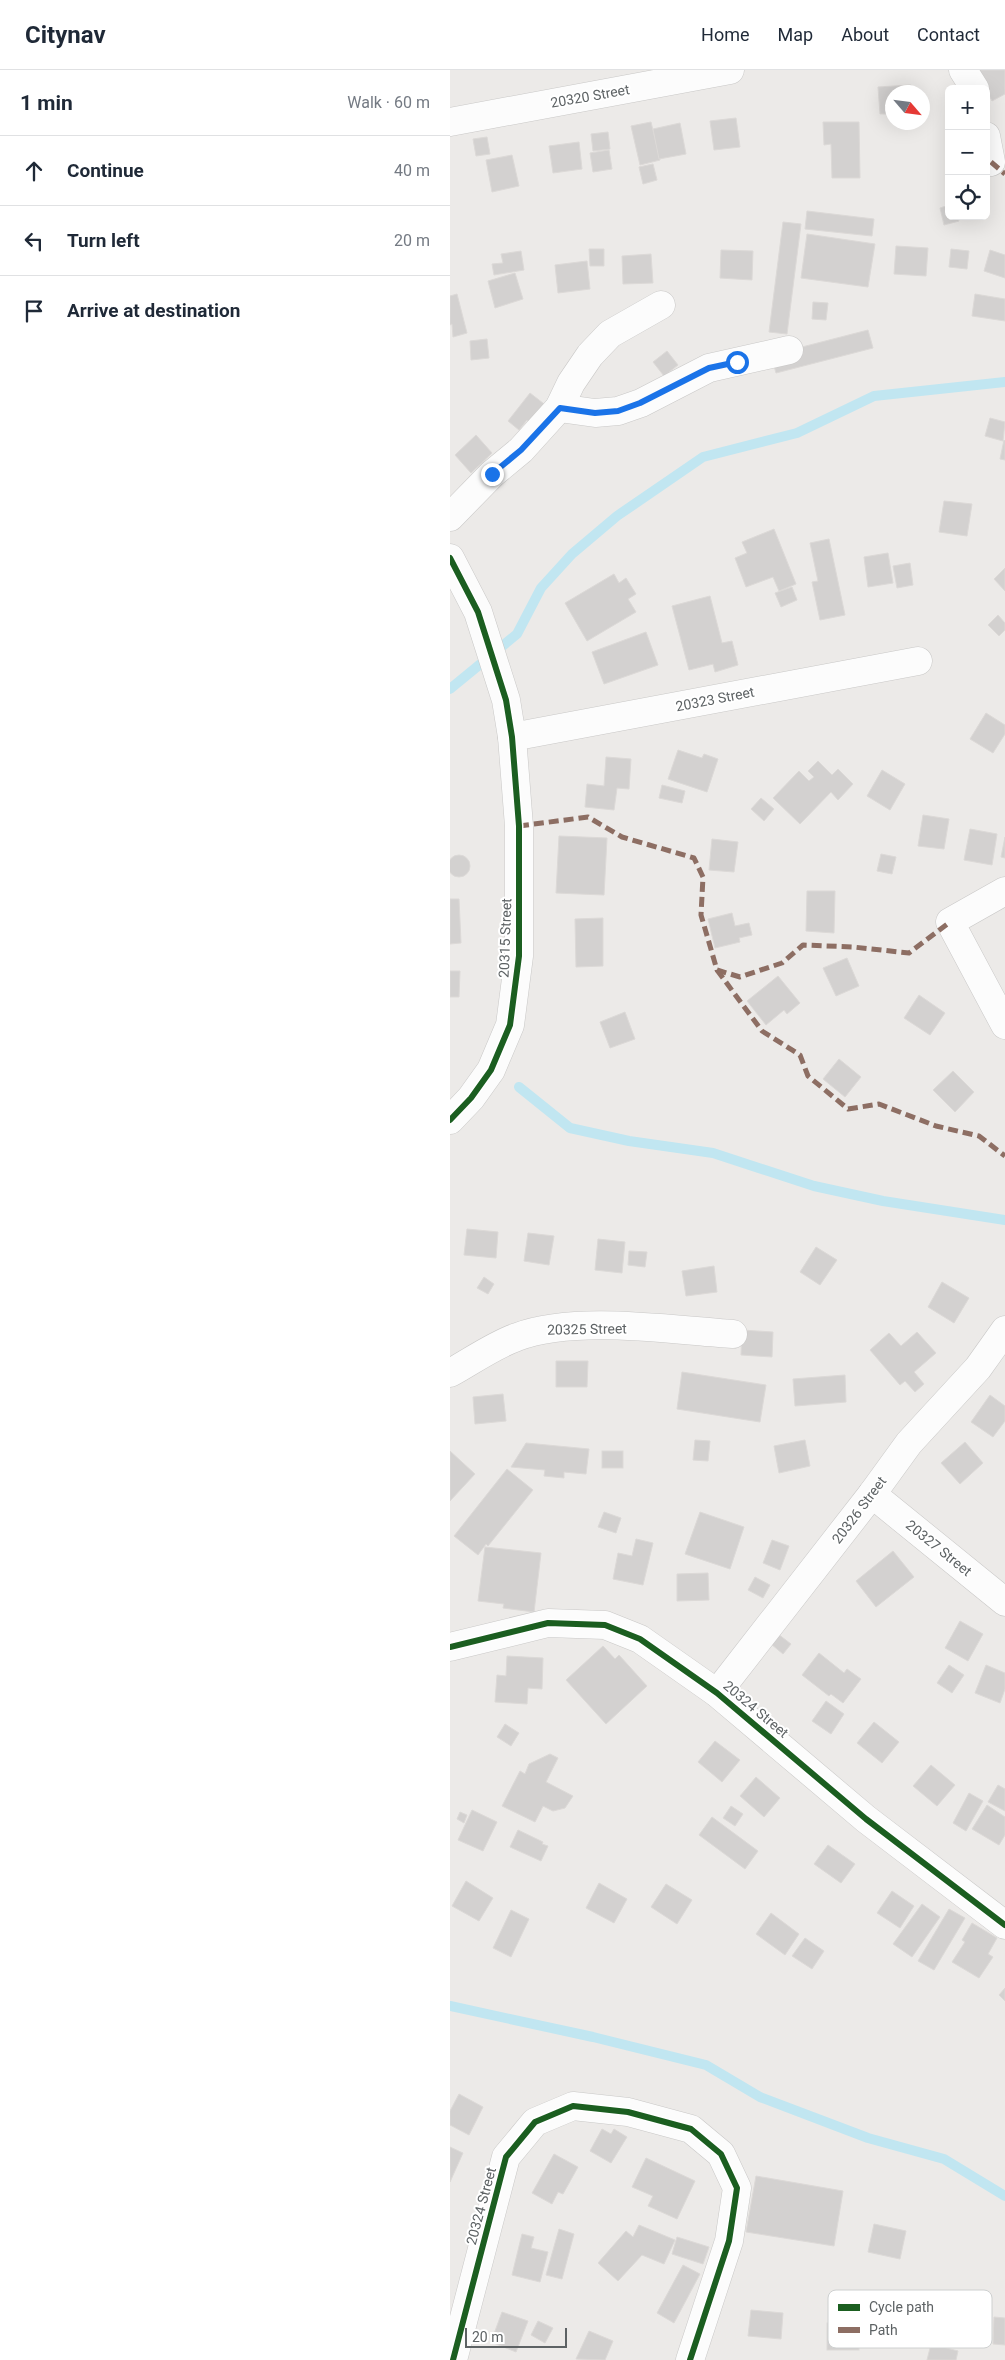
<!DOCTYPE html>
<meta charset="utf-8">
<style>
:root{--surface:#fff;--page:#f6f6f7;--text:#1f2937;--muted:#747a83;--line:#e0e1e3}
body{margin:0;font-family:Roboto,sans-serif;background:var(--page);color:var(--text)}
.controls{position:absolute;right:15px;top:15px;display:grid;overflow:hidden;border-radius:8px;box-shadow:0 5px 20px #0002}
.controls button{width:45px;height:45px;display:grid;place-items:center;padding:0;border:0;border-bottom:1px solid var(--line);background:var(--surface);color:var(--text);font:25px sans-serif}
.compass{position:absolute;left:435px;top:15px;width:45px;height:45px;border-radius:50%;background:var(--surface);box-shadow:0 5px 20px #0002;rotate:118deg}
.scale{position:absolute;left:15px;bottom:12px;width:102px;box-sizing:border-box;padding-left:5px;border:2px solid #5d6264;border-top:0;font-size:14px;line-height:18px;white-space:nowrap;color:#5d6264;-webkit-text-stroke:4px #fff;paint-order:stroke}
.stop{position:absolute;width:15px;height:15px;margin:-11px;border:4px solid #1a73e8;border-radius:50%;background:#fff}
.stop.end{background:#1a73e8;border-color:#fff;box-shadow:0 1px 5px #0008}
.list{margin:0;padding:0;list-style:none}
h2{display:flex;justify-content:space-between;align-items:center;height:65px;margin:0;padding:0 20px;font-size:21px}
h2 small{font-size:16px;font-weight:400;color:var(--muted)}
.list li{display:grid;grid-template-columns:32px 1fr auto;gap:15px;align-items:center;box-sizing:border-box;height:70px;padding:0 20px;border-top:1px solid var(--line)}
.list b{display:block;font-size:19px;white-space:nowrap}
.list em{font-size:16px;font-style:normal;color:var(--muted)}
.icon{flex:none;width:28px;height:28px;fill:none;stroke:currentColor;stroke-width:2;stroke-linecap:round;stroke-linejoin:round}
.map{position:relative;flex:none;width:555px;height:2290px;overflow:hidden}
header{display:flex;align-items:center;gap:30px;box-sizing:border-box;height:70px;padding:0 25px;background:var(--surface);border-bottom:1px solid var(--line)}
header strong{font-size:24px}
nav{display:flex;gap:28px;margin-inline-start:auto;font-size:18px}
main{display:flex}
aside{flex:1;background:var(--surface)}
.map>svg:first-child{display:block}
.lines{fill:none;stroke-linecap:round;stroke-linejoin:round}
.stream{stroke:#c1e6f1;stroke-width:10}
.building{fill:#d3d1d0;stroke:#dcd9d7}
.minor-casing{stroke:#c9c8c7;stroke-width:29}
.minor{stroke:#fcfcfc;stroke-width:28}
.quiet{stroke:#8d6e63;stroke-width:5;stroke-dasharray:10 5;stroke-linecap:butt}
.cycleway-casing{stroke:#fff;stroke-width:9}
.cycleway{stroke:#1b5e20;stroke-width:6}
.route{stroke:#1a73e8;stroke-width:6}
.labels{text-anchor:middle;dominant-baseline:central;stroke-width:4;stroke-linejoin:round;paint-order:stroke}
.street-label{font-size:14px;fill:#5d6264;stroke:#fff}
.key{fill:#fff;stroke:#ced0d0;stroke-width:1}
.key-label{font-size:14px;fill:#5d6264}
</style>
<header>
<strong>Citynav</strong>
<nav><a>Home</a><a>Map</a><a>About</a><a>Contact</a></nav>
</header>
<main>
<aside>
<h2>1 min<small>Walk · 60 m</small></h2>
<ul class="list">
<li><svg class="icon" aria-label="ahead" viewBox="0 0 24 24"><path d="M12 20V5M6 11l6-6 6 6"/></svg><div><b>Continue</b></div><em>40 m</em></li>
<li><svg class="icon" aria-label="left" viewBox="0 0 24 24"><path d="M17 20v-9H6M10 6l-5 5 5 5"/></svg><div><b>Turn left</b></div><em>20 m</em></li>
<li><svg class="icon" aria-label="arrive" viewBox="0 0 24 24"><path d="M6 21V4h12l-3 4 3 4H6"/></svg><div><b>Arrive at destination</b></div></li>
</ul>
</aside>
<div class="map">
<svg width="555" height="2290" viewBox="0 0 555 2290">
<rect width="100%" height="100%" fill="#eceae8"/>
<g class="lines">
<g class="stream">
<path d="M0,619L67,564L91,518L122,484L167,446L253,387L347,363L424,326L555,312"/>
<path d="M69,1017L120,1058L179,1071L263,1083L364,1116L433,1131L555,1150"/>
<path d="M0,1936L143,1967L256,1995L310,2027L418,2068L494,2089L555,2126"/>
</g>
</g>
<g class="building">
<path d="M526,0H555V24L542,31Z"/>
<path d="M461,15L462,22H442V44H430L428,17Z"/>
<path d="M286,48L290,77L264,80L260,51Z"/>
<path d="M201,52L210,90L190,95L181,56Z"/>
<path d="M373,52H409L410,108H382L381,74L374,75Z"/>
<path d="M230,53L236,84L209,89L203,59Z"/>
<path d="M158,62L160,79L143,81L141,64Z"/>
<path d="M37,67L40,84L26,86L23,69Z"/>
<path d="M129,72L132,99L103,103L99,76Z"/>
<path d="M159,80L162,99L143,102L140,83Z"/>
<path d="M62,85L69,116L42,122L36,90Z"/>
<path d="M203,94L207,110L193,114L189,97Z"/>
<path d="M499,135V146H507L509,151L494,155L490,138Z"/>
<path d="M357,141L424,149L422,166L355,159Z"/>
<path d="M333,152L351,154L337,264L319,262Z"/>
<path d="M357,164L425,174L418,217L351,208Z"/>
<path d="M446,176L478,178L476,206L444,204Z"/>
<path d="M139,179H154V196H140Z"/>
<path d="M501,179L519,181L517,199L499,197Z"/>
<path d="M271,180L303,181L302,210L270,208Z"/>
<path d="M540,180L555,185V208L534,201Z"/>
<path d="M71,181L74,200L44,205L42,194L53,193L51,184Z"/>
<path d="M201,184L203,213L173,214L172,186Z"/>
<path d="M137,191L140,219L108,223L105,195Z"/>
<path d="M65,203L73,229L45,238L38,211Z"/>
<path d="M7,224L17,263L3,267L2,254L0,255V226Z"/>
<path d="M525,224L555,229V251L522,246Z"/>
<path d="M363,232L378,233L376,250L362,249Z"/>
<path d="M418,260L423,278L326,303L321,285Z"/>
<path d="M37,269L39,288L21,290L20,271Z"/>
<path d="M217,281L228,295L214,306L203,292Z"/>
<path d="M80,323L98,337L84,356L77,350L69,360L58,351Z"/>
<path d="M540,348L555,352L553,371L535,366Z"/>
<path d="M26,365L42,383L21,403L5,385Z"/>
<path d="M554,370L555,371V390L550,389Z"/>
<path d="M494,431L522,434L517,466L489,462Z"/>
<path d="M324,459L346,514L329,521L323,507L296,517L285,488L297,483L292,472Z"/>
<path d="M379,469L395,545L370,550L362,512L368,511L360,473Z"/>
<path d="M438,483L443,513L418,517L414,487Z"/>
<path d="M460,493L463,515L447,518L443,496Z"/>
<path d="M555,498V521L544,509Z"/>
<path d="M164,504L169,513L176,508L186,524L178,529L186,542L137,571L115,533Z"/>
<path d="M342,517L347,530L331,537L325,523Z"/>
<path d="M260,526L272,573L282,571L288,595L265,602L263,594L239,600L222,536Z"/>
<path d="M548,545L555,553V560L549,566L538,555Z"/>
<path d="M196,562L208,595L154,614L142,582Z"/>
<path d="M536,643L555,655V664L543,683L520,669Z"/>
<path d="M228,680L252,688L254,684L268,689L257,722L218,709Z"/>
<path d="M156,687L181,689L179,719L167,718L164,740L135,737L137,714L154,716Z"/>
<path d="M368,691L382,705L388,699L403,714L388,730L381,722L350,754L323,728L349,701L359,711L364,707L358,701Z"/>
<path d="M432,700L455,714L440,740L417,726Z"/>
<path d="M212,715L235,721L232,733L209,728Z"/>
<path d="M311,728L324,739L314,751L301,739Z"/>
<path d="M473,745L499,749L494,779L468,776Z"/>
<path d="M520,759L547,764L542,795L514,790Z"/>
<path d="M109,766L157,768L154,825L106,823Z"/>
<path d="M555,767V788L551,787Z"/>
<path d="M262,769L288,772L284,802L259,800Z"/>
<path d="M431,784L446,787L442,804L427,801Z"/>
<circle cx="9" cy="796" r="11"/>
<path d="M357,821H385L384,863L356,861Z"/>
<path d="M0,829H9L11,873L0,874Z"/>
<path d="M282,843L285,856L299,853L302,865L289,868L290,872L265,878L258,849Z"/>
<path d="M153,848V896L126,897L125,849Z"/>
<path d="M397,888L409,916L386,926L373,898Z"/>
<path d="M0,901H10L9,927H0Z"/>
<path d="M328,906L350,933L337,944L334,940L316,955L297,931Z"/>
<path d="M469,925L495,943L480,965L454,948Z"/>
<path d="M175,942L185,969L160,978L150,952Z"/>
<path d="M389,989L411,1007L395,1027L373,1009Z"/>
<path d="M503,1001L524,1022L505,1042L483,1020Z"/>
<path d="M17,1159L48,1162L46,1188L14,1185Z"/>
<path d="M78,1163L104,1166L99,1195L74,1191Z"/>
<path d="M148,1169L175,1172L172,1203L145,1200Z"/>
<path d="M366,1177L387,1190L370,1215L350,1202Z"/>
<path d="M179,1181L197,1182L195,1197L178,1195Z"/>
<path d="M264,1196L267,1222L236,1226L232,1201Z"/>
<path d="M34,1207L44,1214L38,1224L27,1218Z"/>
<path d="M492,1212L519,1228L504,1253L478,1237Z"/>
<path d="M292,1260L323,1262L322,1287L291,1285Z"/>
<path d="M467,1262L486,1283L464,1302L474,1314L465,1322L455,1311L450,1315L420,1280L439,1263L451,1276Z"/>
<path d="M106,1291H138L137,1317H106Z"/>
<path d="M232,1302L316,1315L310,1352L227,1339Z"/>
<path d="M395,1305L396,1332L345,1336L343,1309Z"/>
<path d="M53,1324L56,1351L25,1354L23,1327Z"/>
<path d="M540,1325L555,1336V1351L543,1367L521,1352Z"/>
<path d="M245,1370L260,1371L258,1391L243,1390Z"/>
<path d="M355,1370L360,1396L329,1403L324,1376Z"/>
<path d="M515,1372L533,1393L510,1414L491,1393Z"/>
<path d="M76,1373L139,1379L136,1404L114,1402V1408L94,1406L95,1400L61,1397Z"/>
<path d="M0,1381L25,1404L0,1431Z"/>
<rect x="152" y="1381" width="21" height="17"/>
<path d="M57,1399L83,1420L38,1476L36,1474L28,1485L4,1466Z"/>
<path d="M154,1442L171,1448L166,1463L148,1457Z"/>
<path d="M250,1442L294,1457L280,1499L235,1484Z"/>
<path d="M186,1469L203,1473L193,1515L163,1509L168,1483L182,1486Z"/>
<path d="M322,1470L339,1476L330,1500L313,1493Z"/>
<path d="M35,1477L91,1483L84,1542L53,1538L54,1534L28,1531Z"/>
<path d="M443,1481L464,1507L426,1537L406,1511Z"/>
<path d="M258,1503L259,1530L227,1531V1504Z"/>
<path d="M305,1507L320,1515L313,1528L298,1520Z"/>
<path d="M510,1551L533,1564L518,1591L495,1578Z"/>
<path d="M328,1564L341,1574L333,1584L321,1574Z"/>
<path d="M153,1576L165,1589L169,1585L197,1616L156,1654L116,1610Z"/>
<path d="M369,1583L394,1603L397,1599L411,1609L393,1633L381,1624L379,1626L352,1605Z"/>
<path d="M57,1586L93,1588L92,1619L78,1618L77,1634L45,1632L47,1605L56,1606Z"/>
<path d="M499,1595L514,1605L502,1623L487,1613Z"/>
<path d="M536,1595L555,1603V1619L550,1633L525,1623Z"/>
<path d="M376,1631L394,1644L381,1664L362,1651Z"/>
<path d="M424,1652L449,1672L432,1693L407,1673Z"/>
<path d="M55,1654L69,1663L61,1676L47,1667Z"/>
<path d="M265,1671L290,1690L272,1712L248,1692Z"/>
<path d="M100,1684L108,1688L96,1712L123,1726L115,1738L103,1741L93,1736L85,1752L52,1736L70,1701L75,1704L79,1694Z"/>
<path d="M481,1695L505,1715L487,1736L463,1716Z"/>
<path d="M306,1707L330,1728L314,1747L290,1726Z"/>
<path d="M548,1715L555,1719V1741L538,1732Z"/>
<path d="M519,1723L533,1731L516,1761L503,1753Z"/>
<path d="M537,1735L555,1747V1765L549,1775L522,1759Z"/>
<path d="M281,1736L293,1744L285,1756L273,1748Z"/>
<path d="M22,1740L47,1752L33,1781L8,1770Z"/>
<path d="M10,1742L17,1745L14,1753L7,1749Z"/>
<path d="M262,1747L308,1781L295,1799L249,1765Z"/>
<path d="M68,1760L93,1772L92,1774L98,1776L91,1791L60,1777Z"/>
<path d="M378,1775L405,1794L391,1813L364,1794Z"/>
<path d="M16,1811L43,1828L29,1851L2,1836Z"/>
<path d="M149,1813L177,1829L164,1853L136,1838Z"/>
<path d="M216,1814L242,1830L227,1854L201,1837Z"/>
<path d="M442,1821L464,1836L450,1858L427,1843Z"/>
<path d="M472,1834L490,1847L462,1887L443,1874Z"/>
<path d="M499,1839L515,1848L484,1900L468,1891Z"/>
<path d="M61,1840L79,1849L61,1887L43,1878Z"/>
<path d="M321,1843L349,1864L335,1885L306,1864Z"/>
<path d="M522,1853L547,1868L538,1884L543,1887L529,1908L502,1892L515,1872L512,1870Z"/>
<path d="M355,1868L374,1881L362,1899L342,1886Z"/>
<path d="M555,1918V1931L549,1925Z"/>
<path d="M9,2024L33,2037L19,2065L0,2055V2041Z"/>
<path d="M152,2059L161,2064L164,2059L177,2067L161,2093L140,2081Z"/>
<path d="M0,2077L13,2083L0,2112Z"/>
<path d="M104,2084L128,2097L113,2124L108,2122L102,2134L82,2123Z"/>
<path d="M196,2088L245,2111L227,2149L198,2136L203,2126L182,2117Z"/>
<path d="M306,2106L393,2121L384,2176L296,2162Z"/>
<path d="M424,2154L456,2161L450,2189L418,2182Z"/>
<path d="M189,2155L225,2170L214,2194L192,2185L168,2211L148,2193L176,2161L183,2167Z"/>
<path d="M109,2159L124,2164L112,2209L96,2205Z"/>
<path d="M72,2164L84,2167L81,2178L98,2182L90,2212L62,2205Z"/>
<path d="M227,2167L259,2177L253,2194L222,2184Z"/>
<path d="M233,2195L250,2204L224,2253L207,2243Z"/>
<path d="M301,2240L333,2243L331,2269L298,2266Z"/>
<path d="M52,2242L78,2251L66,2282L41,2272Z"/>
<path d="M544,2247L555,2248V2275L543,2274Z"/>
<path d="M88,2251L103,2258L95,2273L81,2265Z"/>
<rect x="377" y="2253" width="32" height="27"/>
<path d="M139,2261L163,2271L155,2290L126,2289Z"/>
<path d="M481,2274L508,2281L506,2290H477Z"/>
</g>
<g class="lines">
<defs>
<g id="minor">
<path d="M513,0L525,19"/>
<path d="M0,52L280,0"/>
<path d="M536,66L541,92"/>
<path d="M109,338L145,343L168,341L191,333L259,298L339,280"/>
<path d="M0,447L42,404L71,380L109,338L121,313L140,285L160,264L211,235"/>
<path d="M0,488L28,542L56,630L62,667L69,756V886L60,955L41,1000L21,1028L0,1050"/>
<path d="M62,667L468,591"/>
<path d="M555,821L500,852L555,955"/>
<path d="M0,1303C22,1291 44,1275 67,1267C125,1245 220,1260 283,1264"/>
<path d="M422,1424L555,1532"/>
<path d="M0,1577L98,1553L155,1555L190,1569L267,1623L416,1749L555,1855"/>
<path d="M267,1623L422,1424L459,1373L528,1298L555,1260"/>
<path d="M3,2290L56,2087L85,2052L123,2036L178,2042L241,2059L271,2084L287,2118L279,2171L240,2290"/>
</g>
</defs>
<use href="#minor" class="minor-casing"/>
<use href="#minor" class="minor"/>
<g class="quiet">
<path d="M541,92L555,104"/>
<path d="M69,756L138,747L172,767L244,788L253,807L251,845L267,900L290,907L332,893L353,875L403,877L459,883L500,852"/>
<path d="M267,900L312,961L350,985L358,1006L398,1039L429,1034L486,1056L529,1066L555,1086"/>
</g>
<defs>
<g id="cycleway">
<path d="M0,488L28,542L56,630L62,667L69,756V886L60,955L41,1000L21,1028L0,1050"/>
<path d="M0,1577L98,1553L155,1555L190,1569L267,1623L416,1749L555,1855"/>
<path d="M3,2290L56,2087L85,2052L123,2036L178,2042L241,2059L271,2084L287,2118L279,2171L240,2290"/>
</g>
</defs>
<use href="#cycleway" class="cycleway-casing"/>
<use href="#cycleway" class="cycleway"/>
</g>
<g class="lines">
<path class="route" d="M42,404L71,380L110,338L145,343L168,341L190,333L259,298L287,292"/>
</g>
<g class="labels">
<g class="street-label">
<text transform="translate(140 26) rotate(-10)">20320 Street</text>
<text transform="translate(265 629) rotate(-11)">20323 Street</text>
<text transform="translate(55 868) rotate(-88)">20315 Street</text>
<text transform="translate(137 1259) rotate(-1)">20325 Street</text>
<text transform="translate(409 1440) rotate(-53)">20326 Street</text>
<text transform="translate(489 1478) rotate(39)">20327 Street</text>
<text transform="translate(306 1639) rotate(40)">20324 Street</text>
<text transform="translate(31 2136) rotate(-75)">20324 Street</text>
</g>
</g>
<rect x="378" y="2220" width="164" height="58" rx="8" class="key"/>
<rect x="388" y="2234" width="22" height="7" fill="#1b5e20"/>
<rect x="388" y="2257" width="22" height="6" fill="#8d6e63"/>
<g class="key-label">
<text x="419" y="2242">Cycle path</text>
<text x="419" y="2265">Path</text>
</g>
</svg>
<div class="controls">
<button>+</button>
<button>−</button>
<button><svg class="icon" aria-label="locate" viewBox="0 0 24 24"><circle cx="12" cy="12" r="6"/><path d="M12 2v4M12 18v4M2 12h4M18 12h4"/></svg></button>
</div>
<svg class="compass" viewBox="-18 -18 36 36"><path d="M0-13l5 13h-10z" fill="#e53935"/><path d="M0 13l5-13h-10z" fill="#747a83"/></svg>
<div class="scale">20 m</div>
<div class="stop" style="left:287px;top:292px"></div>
<div class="stop end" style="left:42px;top:404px"></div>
</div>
</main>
